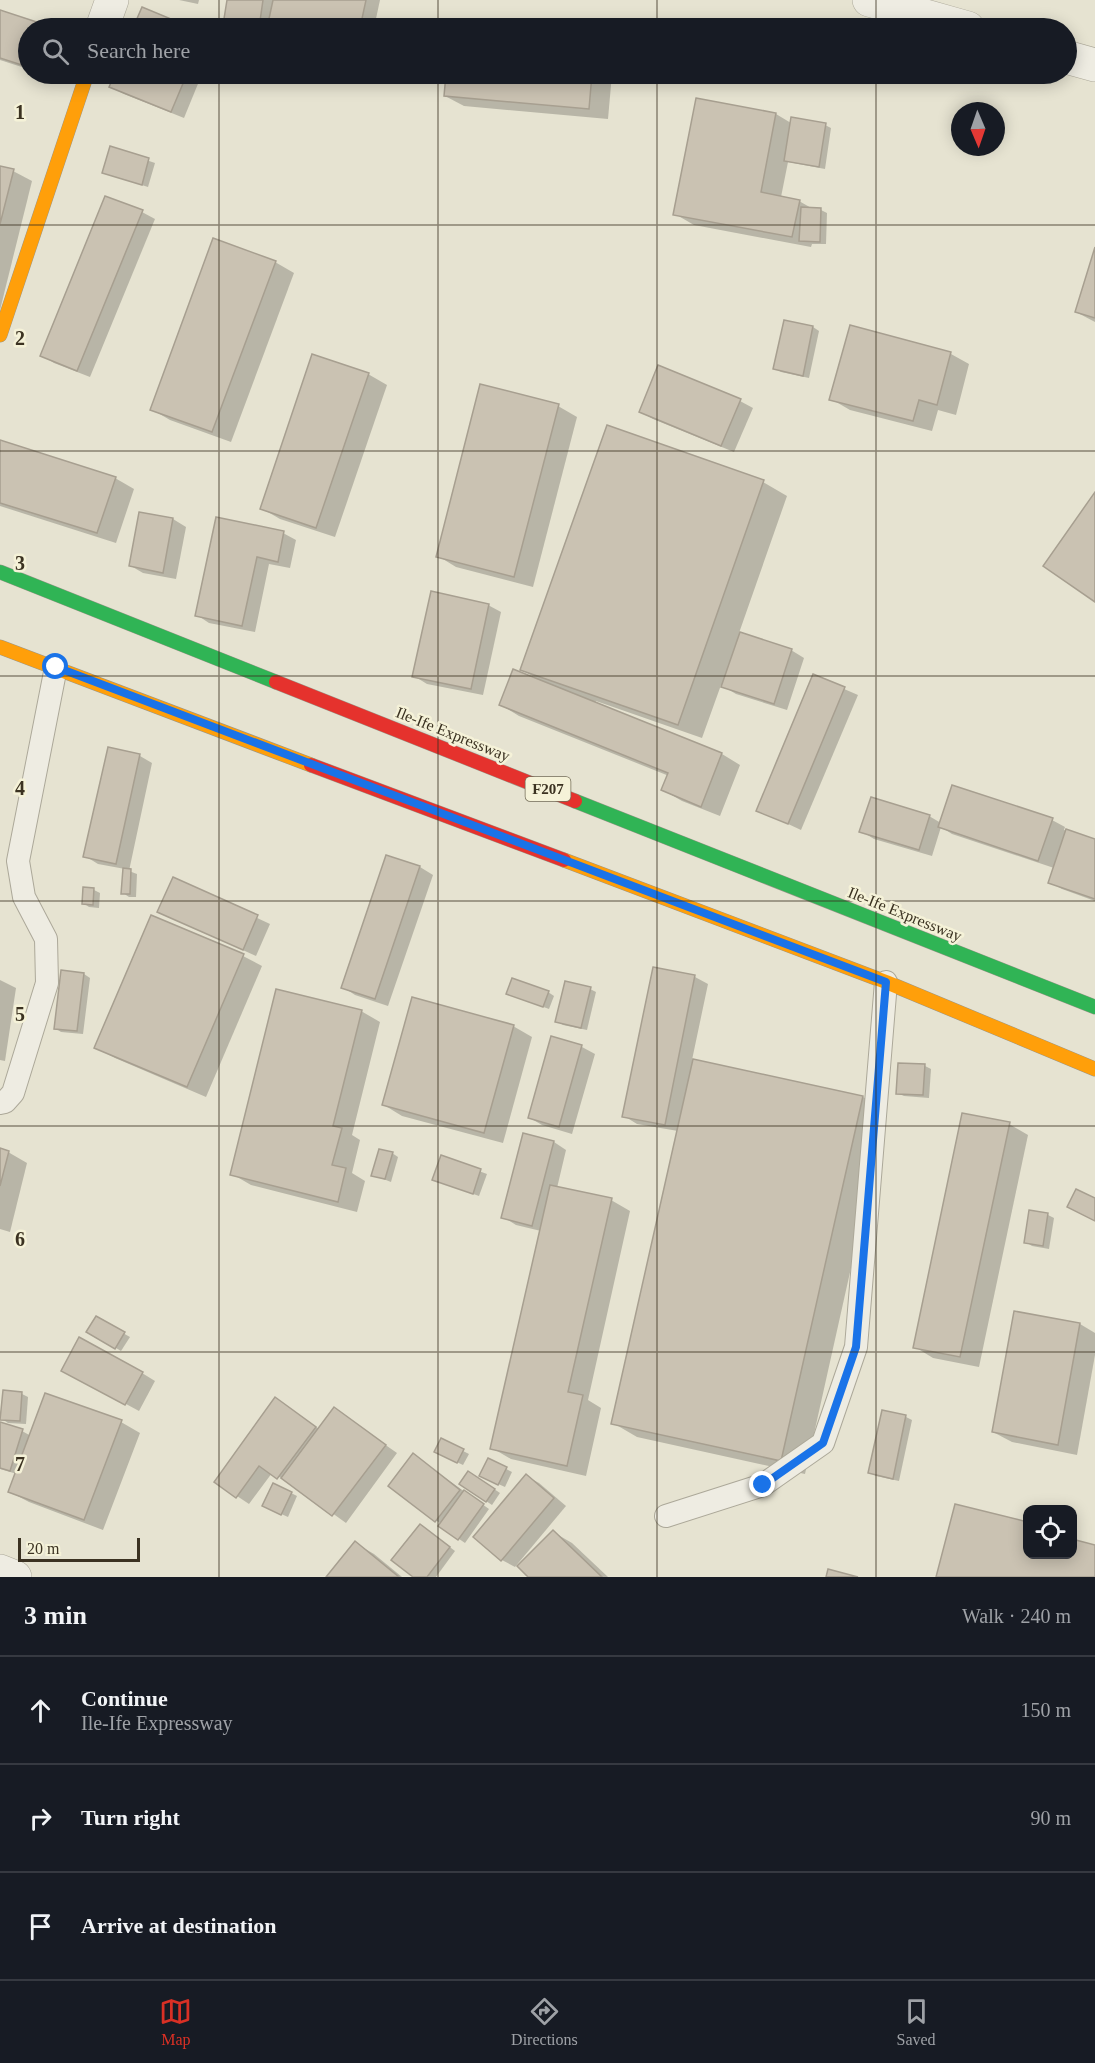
<!DOCTYPE html>
<meta charset="utf-8">
<style>
:root{--surface:#171b24;--page:#242831;--text:#f1f3f6;--muted:#9ea1a6;--line:#363941;--accent:#d93025}
body{margin:0;font-family:Georgia,serif;background:var(--page);color:var(--text)}
.controls{position:absolute;right:18px;bottom:18px;display:grid;overflow:hidden;border-radius:12px;box-shadow:0 3px 15px #0003}
.controls button{width:54px;height:54px;display:grid;place-items:center;padding:0;border:0;border-bottom:2px solid var(--line);background:var(--surface);color:var(--text);font:30px sans-serif}
.compass{position:absolute;left:951px;top:102px;width:54px;height:54px;border-radius:50%;background:var(--surface);box-shadow:0 3px 15px #0003;rotate:178deg}
.scale{position:absolute;left:18px;bottom:15px;width:122px;box-sizing:border-box;padding-left:6px;border:3px solid #3b3221;border-top:0;font-size:16px;line-height:21px;white-space:nowrap;color:#3b3221;-webkit-text-stroke:4px #f5f2d8;paint-order:stroke}
.stop{position:absolute;width:18px;height:18px;margin:-14px;border:4px solid #1a73e8;border-radius:50%;background:#fff}
.stop.end{background:#1a73e8;border-color:#fff;box-shadow:0 2px 6px #0008}
.list{margin:0;padding:0;list-style:none}
h2{display:flex;justify-content:space-between;align-items:center;height:78px;margin:0;padding:0 24px;font-size:26px}
h2 small{font-size:20px;font-weight:400;color:var(--muted)}
.list li{display:grid;grid-template-columns:39px 1fr auto;gap:18px;align-items:center;box-sizing:border-box;height:108px;padding:0 24px;border-top:2px solid var(--line)}
.list b{display:block;font-size:22px;white-space:nowrap}
.list p{margin:0;font-size:20px;white-space:nowrap;color:var(--muted)}
.list em{font-size:20px;font-style:normal;color:var(--muted)}
.icon{flex:none;width:33px;height:33px;fill:none;stroke:currentColor;stroke-width:2;stroke-linecap:round;stroke-linejoin:round}
.map{position:relative;flex:none;width:1095px;height:1577px;overflow:hidden}
.search{position:absolute;background:var(--surface);box-shadow:0 3px 15px #0003;left:18px;right:18px;top:18px;height:66px;display:flex;align-items:center;gap:15px;box-sizing:border-box;padding:0 21px;border-radius:33px;color:var(--muted);font-size:22px}
.sheet{height:402px;background:var(--surface)}
nav{display:flex;justify-content:space-around;align-items:center;box-sizing:border-box;height:84px;border-top:2px solid var(--line);background:var(--surface);font-size:16px;color:var(--muted)}
nav a{display:grid;justify-items:center;gap:3px}
nav .on{color:var(--accent)}
.map>svg:first-child{display:block}
.shadow{fill:#0003}
.building{fill:#cac2b2;stroke:#a79f90;stroke-width:1.5}
.lines{fill:none;stroke-linecap:round;stroke-linejoin:round}
.lane-casing{stroke:#aca899;stroke-width:24}
.street-casing{stroke:#aca899;stroke-width:34}
.fast-casing{stroke:#9b978a;stroke-width:15}
.slow-casing{stroke:#9b978a;stroke-width:15}
.jam-casing{stroke:#9b978a;stroke-width:15}
.lane{stroke:#eeece2;stroke-width:22}
.street{stroke:#eeece2;stroke-width:33}
.fast{stroke:#30b455;stroke-width:14}
.slow{stroke:#ff9f0a;stroke-width:14}
.jam{stroke:#e5322d;stroke-width:14}
.route{stroke:#1a73e8;stroke-width:8}
.grid{fill:none;stroke:#3b3221;stroke-width:1.5;stroke-opacity:0.55}
.labels{text-anchor:middle;dominant-baseline:central;stroke-width:5;stroke-linejoin:round;paint-order:stroke}
.shield{fill:#f5f2d8;stroke:#736c58;stroke-width:1.5}
.shield-label{font-size:15px;font-weight:bold;fill:#3b3221}
.street-label{font-size:16px;fill:#3b3221;stroke:#f5f2d8}
.grid-label{font-size:20px;text-anchor:middle;font-weight:bold;fill:#3b3221;stroke:#f5f2d8;stroke-width:5;stroke-linejoin:round;paint-order:stroke}
</style>
<div class="map">
<svg width="1095" height="1577" viewBox="0 0 1095 1577">
<rect width="100%" height="100%" fill="#e6e3d1"/>
<g class="shadow">
<path d="M179,0H199L198,4Z"/>
<path d="M229,0H380L374,28H233L225,24Z"/>
<path d="M142,9L175,22L185,28H135Z"/>
<path d="M0,12L50,28H28V69L0,60Z"/>
<path d="M42,74H60L58,79Z"/>
<path d="M117,74H202L184,118L124,94L111,87Z"/>
<path d="M447,74H612L608,119L464,106L445,96Z"/>
<path d="M697,99L776,114L791,123L825,125L831,128L825,169L788,162L781,197L799,201L813,209L821,210L827,213L826,244H812L811,247L694,225L675,214Z"/>
<path d="M111,148L155,163L148,187L104,173Z"/>
<path d="M0,167L13,171L32,181L0,310Z"/>
<path d="M142,212L155,219L90,377L54,363L42,355Z"/>
<path d="M1095,252V322L1076,312Z"/>
<path d="M275,262L294,273L231,442L170,420L151,409Z"/>
<path d="M785,322L813,327L819,331L809,378L781,372L775,368Z"/>
<path d="M851,327L951,354L969,364L956,415L938,410L932,431L850,410L831,399Z"/>
<path d="M368,374L387,385L335,537L280,519L261,508Z"/>
<path d="M740,401L753,408L734,452L653,419L641,412Z"/>
<path d="M558,406L577,417L533,587L456,567L438,556Z"/>
<path d="M0,441L115,478L134,489L116,543L0,506Z"/>
<path d="M763,482L787,496L739,633L791,650L804,658L787,710L736,694L721,685L702,738L596,701L595,703L722,754L740,765L720,816L682,801L663,790L669,776L519,716L501,705L535,680L536,678L522,670Z"/>
<path d="M140,513L173,519L186,527L176,579L143,573L131,566Z"/>
<path d="M217,519L283,533L296,540L290,568L269,564L255,632L209,623L197,615Z"/>
<path d="M488,605L501,612L483,695L427,684L414,676Z"/>
<path d="M814,676L858,695L801,830L758,810Z"/>
<path d="M140,756L152,763L129,871L137,874L136,897H129L123,893L125,869L98,864L85,856Z"/>
<path d="M929,816L941,823L1052,820L1065,827L1064,830L1095,840V901L1062,889L1049,882L1054,868L952,834L941,827L932,856L874,839L861,831Z"/>
<path d="M387,856L420,867L433,875L388,1006L355,995L343,987Z"/>
<path d="M174,879L270,924L256,956L172,918Z"/>
<path d="M84,889L94,890L100,893L99,908L89,907L83,903Z"/>
<path d="M243,956L262,966L206,1097L115,1058L96,1048Z"/>
<path d="M655,969L695,977L708,984L692,1060L863,1097L886,1111L805,1474L637,1437L613,1423L678,1131L637,1124L624,1116Z"/>
<path d="M84,974L90,978L83,1034L61,1032L55,1028Z"/>
<path d="M0,980L16,988L5,1061L0,1060Z"/>
<path d="M590,989L596,992L587,1030L563,1025L557,1021Z"/>
<path d="M548,992L554,996L549,1009L508,994Z"/>
<path d="M361,1011L380,1022L352,1135L360,1140L352,1173L365,1181L357,1212L251,1185L232,1174Z"/>
<path d="M513,1026L532,1037L503,1143L402,1116L384,1105Z"/>
<path d="M552,1038L582,1047L595,1054L572,1134L542,1125L530,1118Z"/>
<path d="M925,1066L931,1069L929,1098L904,1096L897,1093Z"/>
<path d="M1009,1124L1028,1135L979,1367L933,1358L915,1347Z"/>
<path d="M554,1142L566,1150L557,1188L611,1200L630,1211L588,1400L601,1408L586,1476L511,1459L492,1448L541,1231L516,1225L503,1217Z"/>
<path d="M0,1150L8,1152L27,1163L10,1232L0,1229Z"/>
<path d="M392,1153L398,1157L391,1182L373,1175Z"/>
<path d="M441,1157L487,1174L479,1196L434,1180Z"/>
<path d="M1031,1212L1048,1215L1054,1218L1049,1249L1032,1246L1026,1242Z"/>
<path d="M1015,1312L1080,1324L1095,1333V1355L1077,1455L1012,1442L993,1432Z"/>
<path d="M96,1318L130,1337L121,1351L88,1331Z"/>
<path d="M142,1373L155,1381L139,1411L76,1377Z"/>
<path d="M22,1394L28,1397L26,1424L8,1423L2,1419Z"/>
<path d="M288,1407L319,1429L334,1409L397,1453L346,1523L292,1484L272,1473L249,1504L216,1482Z"/>
<path d="M883,1412L906,1417L912,1420L899,1481L876,1476L870,1472Z"/>
<path d="M121,1422L140,1433L103,1530L29,1502L10,1492L17,1474L0,1469V1424L22,1431L31,1436Z"/>
<path d="M463,1451L469,1454L463,1465L442,1455Z"/>
<path d="M413,1455L489,1509L465,1543L440,1526L441,1524L390,1485Z"/>
<path d="M489,1460L512,1472L505,1487L487,1479Z"/>
<path d="M475,1476L500,1493L492,1505L486,1501Z"/>
<path d="M526,1476L539,1483L566,1506L515,1567L502,1560Z"/>
<path d="M291,1493L297,1496L288,1517L270,1509Z"/>
<path d="M426,1529L455,1551L436,1577H415Z"/>
<path d="M553,1532L572,1543L608,1577H530Z"/>
<path d="M355,1543L374,1554L402,1577H328Z"/>
</g>
<g class="building">
<path d="M227,0H263L259,28L223,25Z"/>
<path d="M273,0H366L360,28H267Z"/>
<path d="M142,7L176,21L172,28H133Z"/>
<path d="M0,10L55,28H28V67L0,58Z"/>
<path d="M115,74H187L171,112L109,87Z"/>
<path d="M446,74H592L589,109L444,96Z"/>
<path d="M696,98L776,113L761,192L800,200L792,237L673,215Z"/>
<path d="M791,117L826,123L819,167L784,161Z"/>
<path d="M110,146L149,158L142,185L102,173Z"/>
<path d="M0,166L14,169L0,224Z"/>
<path d="M105,196L143,210L77,371L40,356Z"/>
<path d="M801,207L821,208L820,242L799,241Z"/>
<path d="M213,238L276,261L212,432L150,410Z"/>
<path d="M1095,247V318L1075,312Z"/>
<path d="M784,320L813,326L803,376L773,369Z"/>
<path d="M850,325L951,352L937,405L919,400L913,421L829,400Z"/>
<path d="M312,354L369,373L316,528L260,509Z"/>
<path d="M658,365L741,399L721,446L639,412Z"/>
<path d="M480,384L559,404L514,577L436,557Z"/>
<path d="M607,425L764,480L678,725L520,670Z"/>
<path d="M0,440L116,477L97,533L0,503Z"/>
<path d="M1095,492V602L1043,566Z"/>
<path d="M139,512L173,518L163,573L129,566Z"/>
<path d="M216,517L284,531L278,562L257,557L242,626L195,616Z"/>
<path d="M431,591L489,604L471,689L412,677Z"/>
<path d="M740,632L792,649L774,704L721,687Z"/>
<path d="M513,669L722,753L701,807L661,790L668,773L499,705Z"/>
<path d="M813,674L845,687L788,824L756,811Z"/>
<path d="M108,747L140,754L116,864L83,857Z"/>
<path d="M952,785L1053,818L1038,861L938,827Z"/>
<path d="M871,797L930,815L919,850L859,832Z"/>
<path d="M1066,829L1095,839V899L1048,883Z"/>
<path d="M386,855L420,866L375,999L341,988Z"/>
<path d="M123,868L131,869L130,894H121Z"/>
<path d="M173,877L258,915L243,950L157,912Z"/>
<path d="M83,887L94,888L93,905L82,904Z"/>
<path d="M151,915L244,954L187,1087L94,1048Z"/>
<path d="M653,967L695,975L665,1125L622,1117Z"/>
<path d="M61,970L84,973L77,1031L54,1029Z"/>
<path d="M512,978L549,991L543,1007L506,994Z"/>
<path d="M565,981L591,987L581,1028L555,1022Z"/>
<path d="M276,989L362,1010L333,1126L342,1128L332,1165L346,1168L338,1202L230,1175Z"/>
<path d="M412,997L514,1025L484,1133L382,1105Z"/>
<path d="M551,1036L582,1045L559,1127L528,1118Z"/>
<path d="M693,1059L863,1096L781,1461L611,1424Z"/>
<path d="M898,1063L925,1064L923,1095L896,1094Z"/>
<path d="M962,1113L1010,1122L960,1357L913,1348Z"/>
<path d="M523,1133L554,1141L532,1226L501,1218Z"/>
<path d="M0,1148L9,1151L0,1186Z"/>
<path d="M379,1149L393,1152L385,1179L371,1176Z"/>
<path d="M441,1155L481,1169L473,1194L432,1180Z"/>
<path d="M550,1185L612,1198L568,1392L583,1395L567,1466L490,1449Z"/>
<path d="M1076,1189L1095,1198V1221L1067,1207Z"/>
<path d="M1029,1210L1048,1213L1043,1246L1024,1243Z"/>
<path d="M1014,1311L1080,1323L1058,1445L992,1432Z"/>
<path d="M96,1316L125,1332L115,1349L86,1332Z"/>
<path d="M79,1337L143,1372L125,1405L61,1371Z"/>
<path d="M3,1390L22,1392L20,1421L0,1420Z"/>
<path d="M45,1393L122,1420L84,1520L8,1492Z"/>
<path d="M275,1397L316,1427L277,1479L259,1466L236,1498L214,1482Z"/>
<path d="M334,1407L386,1445L332,1516L281,1478Z"/>
<path d="M882,1410L906,1415L893,1479L868,1473Z"/>
<path d="M0,1422L23,1429L10,1471L0,1468Z"/>
<path d="M441,1438L464,1449L457,1463L434,1452Z"/>
<path d="M413,1453L460,1490L435,1522L388,1486Z"/>
<path d="M488,1458L507,1467L498,1485L479,1476Z"/>
<path d="M468,1471L495,1489L486,1502L459,1484Z"/>
<path d="M526,1474L554,1498L501,1561L473,1537Z"/>
<path d="M273,1483L292,1492L281,1515L262,1506Z"/>
<path d="M464,1490L484,1504L458,1540L438,1526Z"/>
<path d="M955,1504L1028,1522V1554H1072V1539L1095,1545V1577H936Z"/>
<path d="M420,1524L450,1547L427,1577H413L391,1560Z"/>
<path d="M553,1530L602,1577H528L517,1566Z"/>
<path d="M355,1541L399,1577H326Z"/>
<path d="M828,1569L858,1577H826Z"/>
</g>
<g class="lines">
<defs>
<g id="lane">
<path d="M0,1103L5,1102L13,1093L47,983L46,939L24,897L18,861L56,667"/>
<path d="M666,1516L763,1485L823,1443L856,1347L886,982"/>
</g>
<g id="street">
<path d="M869,0L968,28"/>
<path d="M102,28L112,0"/>
<path d="M1066,57L1095,65"/>
<path d="M0,1571L15,1577"/>
</g>
<g id="fast">
<path d="M0,572L276,682"/>
<path d="M575,801L1095,1007"/>
</g>
<g id="slow">
<path d="M0,335L87,74"/>
<path d="M0,647L311,765"/>
<path d="M564,860L886,982L1095,1069"/>
</g>
<g id="jam">
<path d="M276,682L575,801"/>
<path d="M311,765L564,860"/>
</g>
</defs>
<use href="#lane" class="lane-casing"/>
<use href="#street" class="street-casing"/>
<use href="#fast" class="fast-casing"/>
<use href="#slow" class="slow-casing"/>
<use href="#jam" class="jam-casing"/>
<use href="#lane" class="lane"/>
<use href="#street" class="street"/>
<use href="#fast" class="fast"/>
<use href="#slow" class="slow"/>
<use href="#jam" class="jam"/>
</g>
<g class="lines">
<path class="route" d="M56,667L886,982L856,1347L823,1443L763,1485"/>
</g>
<path class="grid" d="M219,0V28M438,0V28M657,0V28M876,0V28M219,74V1577M438,74V1577M657,74V1577M876,74V1577M0,225H1095M0,451H1095M0,676H1095M0,901H1095M0,1126H1095M0,1352H1095"/>
<g class="labels">
<rect class="shield" x="525.5" y="777" width="45" height="24" rx="4.5"/>
<g class="shield-label">
<text x="548" y="789">F207</text>
</g>
<g class="street-label">
<text transform="translate(453 734) rotate(22)">Ile-Ife Expressway</text>
<text transform="translate(905 914) rotate(22)">Ile-Ife Expressway</text>
</g>
</g>
<g class="grid-label">
<text x="20" y="119">1</text>
<text x="20" y="345">2</text>
<text x="20" y="570">3</text>
<text x="20" y="795">4</text>
<text x="20" y="1021">5</text>
<text x="20" y="1246">6</text>
<text x="20" y="1471">7</text>
</g>
</svg>
<div class="controls">
<button><svg class="icon" aria-label="locate" viewBox="0 0 24 24"><circle cx="12" cy="12" r="6"/><path d="M12 2v4M12 18v4M2 12h4M18 12h4"/></svg></button>
</div>
<svg class="compass" viewBox="-18 -18 36 36"><path d="M0-13l5 13h-10z" fill="#e53935"/><path d="M0 13l5-13h-10z" fill="#9ea1a6"/></svg>
<div class="scale">20 m</div>
<div class="stop" style="left:56px;top:667px"></div>
<div class="stop end" style="left:763px;top:1485px"></div>
<div class="search"><svg class="icon" aria-label="search" viewBox="0 0 24 24"><circle cx="10" cy="10" r="6"/><path d="M15 15l6 6"/></svg>Search here</div>
</div>
<section class="sheet">
<h2>3 min<small>Walk · 240 m</small></h2>
<ul class="list">
<li><svg class="icon" aria-label="ahead" viewBox="0 0 24 24"><path d="M12 20V5M6 11l6-6 6 6"/></svg><div><b>Continue</b><p>Ile-Ife Expressway</p></div><em>150 m</em></li>
<li><svg class="icon" aria-label="right" viewBox="0 0 24 24"><path d="M7 20v-9h11M14 6l5 5-5 5"/></svg><div><b>Turn right</b></div><em>90 m</em></li>
<li><svg class="icon" aria-label="arrive" viewBox="0 0 24 24"><path d="M6 21V4h12l-3 4 3 4H6"/></svg><div><b>Arrive at destination</b></div></li>
</ul>
</section>
<nav>
<a class="on"><svg class="icon" aria-label="map" viewBox="0 0 24 24"><path d="M3 6l6-2 6 2 6-2v14l-6 2-6-2-6 2zM9 4v14M15 6v14"/></svg>Map</a>
<a><svg class="icon" aria-label="directions" viewBox="0 0 24 24"><path d="M12 3l9 9-9 9-9-9zM9 14v-3h6M13 9l2 2-2 2"/></svg>Directions</a>
<a><svg class="icon" aria-label="saved" viewBox="0 0 24 24"><path d="M7 4h10v16l-5-4-5 4z"/></svg>Saved</a>
</nav>
